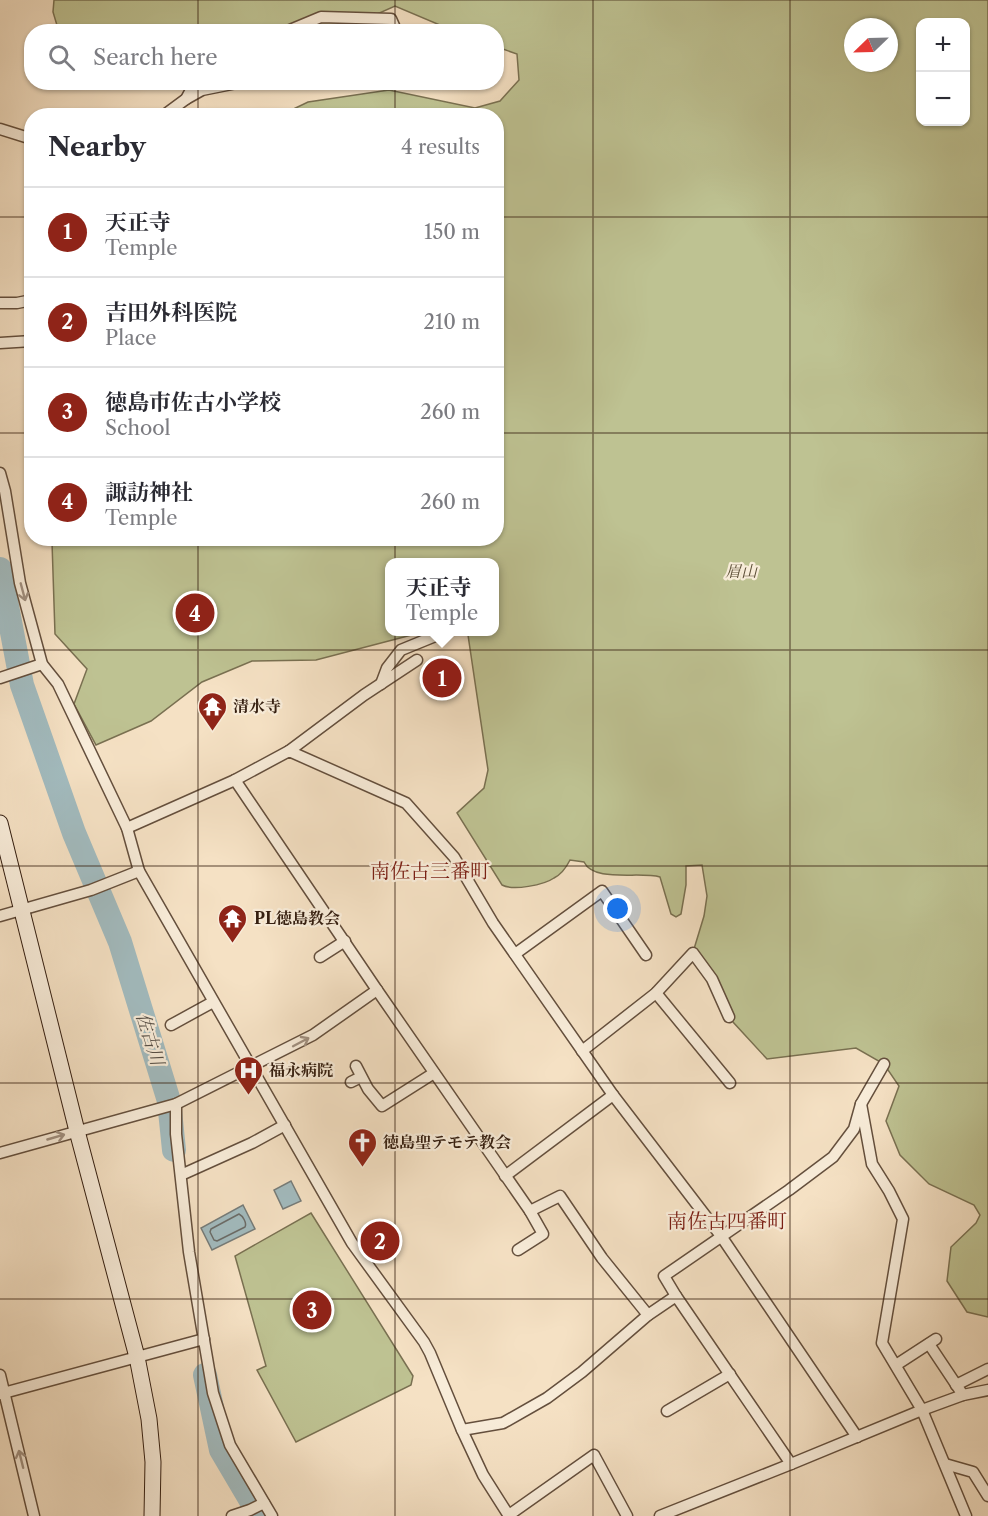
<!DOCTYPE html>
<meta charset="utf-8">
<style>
:root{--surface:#fff;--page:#f7f7f7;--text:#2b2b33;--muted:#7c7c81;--line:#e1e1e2;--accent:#8f2418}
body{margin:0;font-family:"Libre Caslon Text","Noto Serif JP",serif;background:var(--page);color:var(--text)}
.controls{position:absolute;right:18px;top:18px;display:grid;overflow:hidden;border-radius:12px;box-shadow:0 2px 4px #0004}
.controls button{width:54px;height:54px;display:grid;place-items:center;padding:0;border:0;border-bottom:2px solid var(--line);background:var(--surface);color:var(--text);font:30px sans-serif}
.compass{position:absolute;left:844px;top:18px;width:54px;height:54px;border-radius:50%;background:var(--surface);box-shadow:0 2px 4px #0004;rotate:247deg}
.you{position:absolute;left:618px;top:909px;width:21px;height:21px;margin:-15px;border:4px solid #fff;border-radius:50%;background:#1a73e8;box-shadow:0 0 0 9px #1a73e833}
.badge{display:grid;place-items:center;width:39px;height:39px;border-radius:50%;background:var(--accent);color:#fff;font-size:20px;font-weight:700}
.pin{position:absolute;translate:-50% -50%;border:3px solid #fff;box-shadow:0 2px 6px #0006}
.popup{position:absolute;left:385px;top:558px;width:114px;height:78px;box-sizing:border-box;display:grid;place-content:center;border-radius:12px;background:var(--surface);filter:drop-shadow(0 2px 4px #0005);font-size:20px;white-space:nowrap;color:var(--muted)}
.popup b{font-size:22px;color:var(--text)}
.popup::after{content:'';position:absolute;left:50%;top:100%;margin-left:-12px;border:12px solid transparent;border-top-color:var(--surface)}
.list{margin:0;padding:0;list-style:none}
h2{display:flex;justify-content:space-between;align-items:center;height:78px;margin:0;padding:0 24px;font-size:26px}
h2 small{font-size:20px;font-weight:400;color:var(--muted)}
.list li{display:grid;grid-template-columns:39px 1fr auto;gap:18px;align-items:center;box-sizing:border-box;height:90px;padding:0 24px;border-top:2px solid var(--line)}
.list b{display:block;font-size:22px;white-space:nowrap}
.list p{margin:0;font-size:20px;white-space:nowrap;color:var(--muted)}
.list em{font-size:20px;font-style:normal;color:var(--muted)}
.icon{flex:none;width:33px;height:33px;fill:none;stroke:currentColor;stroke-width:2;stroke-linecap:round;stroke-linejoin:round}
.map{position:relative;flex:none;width:988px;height:1516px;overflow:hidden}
.search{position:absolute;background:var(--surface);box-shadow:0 2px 4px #0004;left:24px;top:24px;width:480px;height:66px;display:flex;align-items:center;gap:15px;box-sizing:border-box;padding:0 21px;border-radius:24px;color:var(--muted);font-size:22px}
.panel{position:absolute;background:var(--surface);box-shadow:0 2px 4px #0004;left:24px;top:108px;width:480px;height:438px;border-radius:24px}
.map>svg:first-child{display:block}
.green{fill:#bec292;stroke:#797051;stroke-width:1.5;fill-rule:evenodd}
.water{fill:#a2bbbf;stroke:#767c79;stroke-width:1.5}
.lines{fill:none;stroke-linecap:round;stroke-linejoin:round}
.shore{stroke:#6b6c68;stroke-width:1.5}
.river{stroke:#a2bbbf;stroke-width:24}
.street-casing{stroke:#644f3d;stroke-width:13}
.secondary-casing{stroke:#341e10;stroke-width:17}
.street{stroke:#f8ecd9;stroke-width:10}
.secondary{stroke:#f8ecd9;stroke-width:15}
.oneway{stroke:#a08f7f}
.grid{fill:none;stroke:#341e10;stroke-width:1.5;stroke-opacity:0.55}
.labels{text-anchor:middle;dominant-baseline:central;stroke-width:4.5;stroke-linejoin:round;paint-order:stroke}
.park-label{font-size:16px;font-style:italic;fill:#5d4f37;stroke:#f8ecd9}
.poi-label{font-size:16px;font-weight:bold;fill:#341e10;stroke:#f8ecd9;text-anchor:start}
.water-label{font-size:18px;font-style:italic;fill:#554d45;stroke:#f8ecd9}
.quarter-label{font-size:20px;fill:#7a1f14;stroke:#f8ecd9}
</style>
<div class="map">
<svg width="988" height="1516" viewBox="0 0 988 1516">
<rect width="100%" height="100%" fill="#f5e1c4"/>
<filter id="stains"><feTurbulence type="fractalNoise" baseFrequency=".00333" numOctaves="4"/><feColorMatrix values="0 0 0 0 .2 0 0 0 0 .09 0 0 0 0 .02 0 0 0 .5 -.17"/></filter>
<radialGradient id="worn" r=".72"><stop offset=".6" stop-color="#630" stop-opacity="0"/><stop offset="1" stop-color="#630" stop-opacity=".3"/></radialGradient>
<g class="green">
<path d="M54,0H988V1317L967,1312L947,1281L951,1247L976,1223L980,1215L974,1205L929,1184L900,1155L886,1121L899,1086L884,1064L856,1048L767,1059L733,1022L722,992L694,949L704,916L707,896L702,865L686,866V885L681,914L676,917L671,914L660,877C640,871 594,883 584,862L570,860C566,868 562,874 554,878C544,885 513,891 502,885L457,813L484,788L488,770L468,635L469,632H494V562H390V632H423L316,660L252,661L202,682L151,721L96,745L74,704L87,669L55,634L52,542L53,538H496V116L281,115L308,102L389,90L475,108L500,101L519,80L517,54L497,47L496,32L454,31L395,6L339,31L59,32L53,12ZM920,22H966V122H920ZM853,27H889V63H853Z"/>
<path d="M311,1213L413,1376L411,1385L296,1442L257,1370L266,1366L235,1256Z"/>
</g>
<g class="water">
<path d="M291,1181L301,1201L283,1209L274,1190Z"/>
<path d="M243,1205L255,1229L212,1250L201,1228Z"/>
</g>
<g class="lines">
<path class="shore" d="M239,1214C243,1216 247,1223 245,1227L217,1241L214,1240L210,1232L211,1229Z"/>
<g class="river">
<path d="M0,569L22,685L74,833L120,942L169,1101L174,1150"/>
<path d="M205,1375L221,1450L260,1516"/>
</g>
<defs>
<g id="street">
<path d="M285,32L321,17L391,19L395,28"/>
<path d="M186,99L202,90L242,82"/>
<path d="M163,116L186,99L193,86L199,82"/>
<path d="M0,129L32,139"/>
<path d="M0,303H17L32,300"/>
<path d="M0,343L32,341"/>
<path d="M0,473L5,491L20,583L42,664L58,684L127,828L139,871L352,1243L424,1342L430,1353L462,1430L483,1475L509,1516"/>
<path d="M0,678L42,664"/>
<path d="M381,684L387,668L401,650L445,632"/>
<path d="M289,751L364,695L417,660"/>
<path d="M235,780L377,990L530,1211L560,1196L602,1258L648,1315"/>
<path d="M127,828L235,780L289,751L406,803L454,857L493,923L613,1095L721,1236L857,1437"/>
<path d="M0,916L91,890L139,871"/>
<path d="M515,954L602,891L646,955"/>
<path d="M320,957L345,941"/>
<path d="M656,993L730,1083"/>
<path d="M171,1025L213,1002"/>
<path d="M582,1051L656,993L693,953L712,979L729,1017"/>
<path d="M356,1066L368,1089L382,1106L434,1073"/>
<path d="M351,1082L361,1077"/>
<path d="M176,1104V1134L189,1252L213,1393L230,1445L272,1516"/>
<path d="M861,1104L872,1164L889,1191L903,1219L882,1343L922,1410L966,1516"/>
<path d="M0,1153L176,1104L313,1035L377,990"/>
<path d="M181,1175L252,1143L285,1125"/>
<path d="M505,1176L613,1095"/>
<path d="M518,1250L543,1234L530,1211"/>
<path d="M676,1296L664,1276L789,1190L833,1157L854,1129L861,1104L884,1064"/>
<path d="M896,1365L936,1339"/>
<path d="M0,1375L34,1516"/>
<path d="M956,1385L988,1369"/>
<path d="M0,1394L204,1339"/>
<path d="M963,1395L988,1390"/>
<path d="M667,1411L730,1374"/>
<path d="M462,1430L503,1423L547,1398L582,1372L648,1315L676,1296L791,1464"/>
<path d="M945,1464L973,1472L988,1496"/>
<path d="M509,1515L594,1455L627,1516"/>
<path d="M232,1516L250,1510L264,1503"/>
<path d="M660,1516L791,1464L922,1410L963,1395L929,1344"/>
</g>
<path id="secondary" d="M0,823L77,1131L137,1357L149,1419L153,1462L152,1516"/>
</defs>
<use href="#street" class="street-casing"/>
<use href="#secondary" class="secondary-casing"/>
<use href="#street" class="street"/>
<use href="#secondary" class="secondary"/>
</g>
<defs><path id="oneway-shaft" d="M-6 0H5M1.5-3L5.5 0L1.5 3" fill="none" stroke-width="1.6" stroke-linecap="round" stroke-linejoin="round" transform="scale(1.5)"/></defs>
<g class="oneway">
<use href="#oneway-shaft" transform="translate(23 592) rotate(75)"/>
<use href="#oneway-shaft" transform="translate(301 1042) rotate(-28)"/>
<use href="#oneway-shaft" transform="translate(56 1137) rotate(-16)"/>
<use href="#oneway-shaft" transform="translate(21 1459) rotate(-104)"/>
</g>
<path class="grid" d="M198,0V32M395,0V32M593,0V1516M790,0V1516M198,82V116M395,82V116M0,217H32M496,217H988M0,433H32M496,433H988M198,538V1516M395,538V1516M0,650H988M0,866H988M0,1083H988M0,1299H988"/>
<defs>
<symbol id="temple-pin" viewBox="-11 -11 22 30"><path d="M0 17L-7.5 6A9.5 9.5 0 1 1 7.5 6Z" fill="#8f2418" stroke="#f8ecd9"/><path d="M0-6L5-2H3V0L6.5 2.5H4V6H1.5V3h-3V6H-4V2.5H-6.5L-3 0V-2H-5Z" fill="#fff"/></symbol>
<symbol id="hospital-pin" viewBox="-11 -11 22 30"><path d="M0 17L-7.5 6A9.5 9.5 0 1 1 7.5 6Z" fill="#8f2418" stroke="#f8ecd9"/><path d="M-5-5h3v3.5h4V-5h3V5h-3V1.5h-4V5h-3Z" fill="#fff"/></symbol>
<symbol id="church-pin" viewBox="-11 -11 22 30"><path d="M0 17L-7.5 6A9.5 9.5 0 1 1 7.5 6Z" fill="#8f2418" stroke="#f8ecd9"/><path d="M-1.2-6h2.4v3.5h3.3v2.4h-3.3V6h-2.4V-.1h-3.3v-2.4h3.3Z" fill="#fff"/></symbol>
</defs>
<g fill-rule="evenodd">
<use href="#temple-pin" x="196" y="690" width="33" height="45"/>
<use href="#temple-pin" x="216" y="902" width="33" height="45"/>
<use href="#hospital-pin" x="232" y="1054" width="33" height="45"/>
<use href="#church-pin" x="346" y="1126" width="33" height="45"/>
</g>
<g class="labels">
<g class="park-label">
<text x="741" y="571">眉山</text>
</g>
<g class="poi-label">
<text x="233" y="706">清水寺</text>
<text x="254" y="918">PL徳島教会</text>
<text x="269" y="1070">福永病院</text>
<text x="383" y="1142">徳島聖テモテ教会</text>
</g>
<g class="water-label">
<text transform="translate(150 1039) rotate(73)">佐古川</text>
</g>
<g class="quarter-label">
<text x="430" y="871">南佐古三番町</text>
<text x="727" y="1221">南佐古四番町</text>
</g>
</g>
<rect width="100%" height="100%" filter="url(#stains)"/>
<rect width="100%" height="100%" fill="url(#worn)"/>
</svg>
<div class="controls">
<button>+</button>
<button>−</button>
</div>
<svg class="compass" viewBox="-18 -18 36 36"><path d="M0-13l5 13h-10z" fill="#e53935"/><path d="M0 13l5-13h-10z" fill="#7c7c81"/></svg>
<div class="you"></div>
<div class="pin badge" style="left:442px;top:678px">1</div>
<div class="popup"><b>天正寺</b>Temple</div>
<div class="pin badge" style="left:380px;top:1241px">2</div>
<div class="pin badge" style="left:312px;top:1310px">3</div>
<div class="pin badge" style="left:195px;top:613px">4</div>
<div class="search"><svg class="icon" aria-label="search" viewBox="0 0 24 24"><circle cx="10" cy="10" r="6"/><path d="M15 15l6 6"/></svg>Search here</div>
<section class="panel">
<h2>Nearby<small>4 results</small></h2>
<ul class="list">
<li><span class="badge">1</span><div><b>天正寺</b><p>Temple</p></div><em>150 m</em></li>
<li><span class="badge">2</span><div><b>吉田外科医院</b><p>Place</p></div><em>210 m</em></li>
<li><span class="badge">3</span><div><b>徳島市佐古小学校</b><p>School</p></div><em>260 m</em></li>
<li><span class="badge">4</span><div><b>諏訪神社</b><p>Temple</p></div><em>260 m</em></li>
</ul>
</section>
</div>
